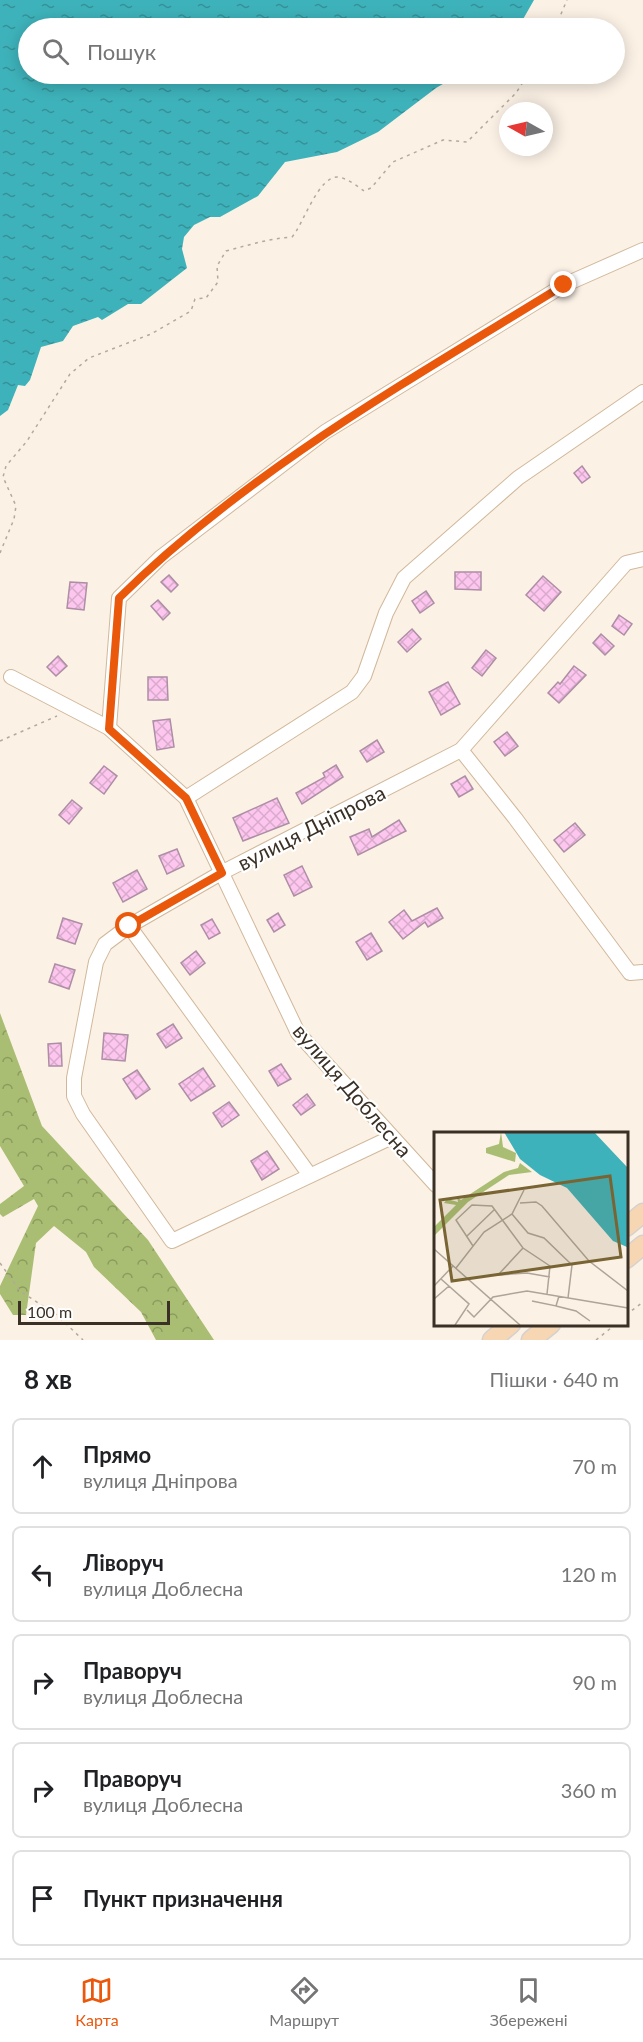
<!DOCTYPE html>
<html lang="uk">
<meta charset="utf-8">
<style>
:root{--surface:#fff;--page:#f2f2f2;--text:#202124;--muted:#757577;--line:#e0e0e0;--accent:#ea580c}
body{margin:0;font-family:Lato,sans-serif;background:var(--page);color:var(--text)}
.compass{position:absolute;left:499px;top:102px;width:54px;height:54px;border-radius:50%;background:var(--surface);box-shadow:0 3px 15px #0003;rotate:278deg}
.scale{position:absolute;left:18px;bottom:15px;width:152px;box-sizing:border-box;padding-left:6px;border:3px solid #3a3025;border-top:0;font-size:16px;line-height:21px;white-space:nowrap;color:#3a3025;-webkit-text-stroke:4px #fff;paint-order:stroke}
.stop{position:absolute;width:18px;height:18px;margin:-14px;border:4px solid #ea580c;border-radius:50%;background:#fff}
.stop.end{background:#ea580c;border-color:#fff;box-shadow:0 2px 6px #0008}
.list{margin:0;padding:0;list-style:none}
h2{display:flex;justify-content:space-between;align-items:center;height:78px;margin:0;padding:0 24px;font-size:26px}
h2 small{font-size:20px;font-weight:400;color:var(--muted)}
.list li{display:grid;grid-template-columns:39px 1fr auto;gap:18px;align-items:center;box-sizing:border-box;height:96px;margin:0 12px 12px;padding:0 12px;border:2px solid var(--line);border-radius:9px}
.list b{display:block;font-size:22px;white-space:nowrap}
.list p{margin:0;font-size:20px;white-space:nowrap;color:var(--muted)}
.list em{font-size:20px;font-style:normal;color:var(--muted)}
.icon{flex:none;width:33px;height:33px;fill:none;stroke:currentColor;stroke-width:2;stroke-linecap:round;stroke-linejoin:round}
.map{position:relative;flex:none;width:643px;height:1340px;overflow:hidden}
.search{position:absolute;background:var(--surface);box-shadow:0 3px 15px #0003;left:18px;right:18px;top:18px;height:66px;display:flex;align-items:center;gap:15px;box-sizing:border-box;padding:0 21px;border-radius:33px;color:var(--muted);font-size:22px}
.sheet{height:618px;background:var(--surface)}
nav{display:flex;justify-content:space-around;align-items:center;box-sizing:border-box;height:84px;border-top:2px solid var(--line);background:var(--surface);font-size:16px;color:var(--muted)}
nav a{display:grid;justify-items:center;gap:3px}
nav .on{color:var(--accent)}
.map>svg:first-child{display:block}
.forest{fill:url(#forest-crowns)}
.water{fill:url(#water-ripples)}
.building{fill:url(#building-cross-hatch);stroke:#ad8ea5;stroke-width:1.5}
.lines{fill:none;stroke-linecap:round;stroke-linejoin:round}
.minor-casing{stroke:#d1b89b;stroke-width:16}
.major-casing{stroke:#d4d1cf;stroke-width:21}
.path{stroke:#b3a99d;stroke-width:1.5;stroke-dasharray:3 4.5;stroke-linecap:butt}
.minor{stroke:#fff;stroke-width:14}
.major{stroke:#f7d6b4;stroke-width:18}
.route{stroke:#ea580c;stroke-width:8}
.labels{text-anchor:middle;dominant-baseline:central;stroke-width:4.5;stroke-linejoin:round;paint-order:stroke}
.street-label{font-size:21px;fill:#3a3025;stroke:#fff}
.inset-road{fill:none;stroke:#aea498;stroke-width:1.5}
.view{fill:#796433;fill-opacity:0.15;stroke:#796433;stroke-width:3}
.inset-edge{fill:none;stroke:#3a3025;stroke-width:3}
</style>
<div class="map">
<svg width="643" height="1340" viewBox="0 0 643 1340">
<defs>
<pattern id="forest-crowns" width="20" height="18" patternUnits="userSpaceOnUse" patternTransform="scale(1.5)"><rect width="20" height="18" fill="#a9be73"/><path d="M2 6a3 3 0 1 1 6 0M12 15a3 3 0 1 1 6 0" fill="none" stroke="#8b9b5e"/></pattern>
<pattern id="water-ripples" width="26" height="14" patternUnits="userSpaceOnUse" patternTransform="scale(1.5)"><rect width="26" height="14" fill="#3eb2ba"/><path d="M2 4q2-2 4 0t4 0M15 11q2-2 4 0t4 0" fill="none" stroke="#359197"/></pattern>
<pattern id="building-cross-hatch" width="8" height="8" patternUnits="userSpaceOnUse" patternTransform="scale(1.5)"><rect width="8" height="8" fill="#fdc6ef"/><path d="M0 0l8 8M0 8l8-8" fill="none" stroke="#daaacd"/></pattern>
</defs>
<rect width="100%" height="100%" fill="#fbf1e5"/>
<path class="forest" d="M0,1013L42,1126L148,1240L214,1340H156L141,1312L94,1267L86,1252L54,1226L36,1243L26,1315H13L0,1294V1286L38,1206L34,1199L3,1217L0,1214V1204L24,1186L0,1146Z"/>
<path class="water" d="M0,0H534L518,28H28V74H460L436,88L378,132L337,152L285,162L258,196L220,217H210L194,225L184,237L182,249L187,268L141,304H128L102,320L98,317L73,326L63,341L41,347L30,380L25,386L18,385L8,410L0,416Z"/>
<g class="building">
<path d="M582,466L590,477L582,483L574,473Z"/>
<path d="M455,572H481V590L455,589Z"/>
<path d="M169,575L178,585L171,592L161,582Z"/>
<path d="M543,576L561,592L544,611L526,595Z"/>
<path d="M70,582L87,583L84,610L67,608Z"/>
<path d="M426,591L434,603L420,613L412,601Z"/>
<path d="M158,600L170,613L163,620L151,606Z"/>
<path d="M619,615L632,624L624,635L612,626Z"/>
<path d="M412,629L421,639L407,652L398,642Z"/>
<path d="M601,634L614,646L605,655L593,643Z"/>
<path d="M486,650L496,658L482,676L472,668Z"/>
<path d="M58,656L67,666L56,676L47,667Z"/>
<path d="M574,666L586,675L559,703L548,693L558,682L560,684Z"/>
<path d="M148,677H167L168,700H148Z"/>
<path d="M448,682L460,704L441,715L429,692Z"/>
<path d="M170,719L174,747L157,750L153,721Z"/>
<path d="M507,732L518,746L505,756L494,742Z"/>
<path d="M377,740L384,752L367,762L360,751Z"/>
<path d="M336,765L343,777L302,804L296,793L325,777L323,773Z"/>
<path d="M104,766L117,776L104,794L90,783Z"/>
<path d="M465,776L473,789L459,797L451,784Z"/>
<path d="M277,798L289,823L243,841L233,818Z"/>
<path d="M72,800L82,808L69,824L59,815Z"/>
<path d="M399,820L406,831L358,855L350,837L369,829L372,837Z"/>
<path d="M575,823L585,835L564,852L554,840Z"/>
<path d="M177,849L184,866L167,874L159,856Z"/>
<path d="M302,866L312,887L294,896L284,875Z"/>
<path d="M137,870L147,889L123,902L113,883Z"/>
<path d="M437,908L443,918L428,927L425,922L403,939L389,922L404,910L412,921Z"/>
<path d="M278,913L285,925L274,932L267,920Z"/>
<path d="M63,918L82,924L75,944L57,938Z"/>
<path d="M212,919L220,933L209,939L201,925Z"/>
<path d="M371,933L382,951L367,960L356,942Z"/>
<path d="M196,951L205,963L190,975L181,963Z"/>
<path d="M55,964L75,970L69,989L49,982Z"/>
<path d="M173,1024L182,1038L166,1048L157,1034Z"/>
<path d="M104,1033L128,1035L125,1061L102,1059Z"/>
<path d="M61,1043L62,1066H49L48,1044Z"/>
<path d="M281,1064L291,1079L278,1086L269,1071Z"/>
<path d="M203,1068L215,1086L191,1101L179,1084Z"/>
<path d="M137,1070L150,1089L136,1099L123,1079Z"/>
<path d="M307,1094L315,1105L301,1115L293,1105Z"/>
<path d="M229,1102L239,1115L222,1127L213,1113Z"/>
<path d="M267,1151L279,1169L262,1180L251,1161Z"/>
</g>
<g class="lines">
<defs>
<g id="minor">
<path d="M11,677L109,728L186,798L298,1033L436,1185"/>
<path d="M109,728L119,598L161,557L325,432L564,285L643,250"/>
<path d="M461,750L515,818L630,973L643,972"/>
<path d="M186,798L352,692L364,676L386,613L404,578L518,478L643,392"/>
<path d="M129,926L309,1174"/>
<path d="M392,1137L172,1241L83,1114L74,1096V1078L96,962L105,944L129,926L221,873L461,750L626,563L643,559"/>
</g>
<g id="major">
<path d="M626,1227L643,1213"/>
<path d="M626,1259L643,1245"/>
<path d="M492,1340L511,1324"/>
<path d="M531,1340L551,1324"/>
</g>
</defs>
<use href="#minor" class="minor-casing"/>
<use href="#major" class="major-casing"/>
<g class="path">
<path d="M555,28L567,0"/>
<path d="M0,553L14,519L16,506L3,477L6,466L27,441L70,374L89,358L151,334L191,311L195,299L206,298L218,282L217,266L226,251C249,245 267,239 292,237C303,225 318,176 338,177C347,178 357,186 364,191L371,188L393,162L443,140L467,142L516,93L528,74"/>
<path d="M0,741L57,716"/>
<path d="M0,1263L20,1291L58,1316L83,1340"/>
<path d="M626,1315L643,1302"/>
<path d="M596,1340L616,1324"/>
</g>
<use href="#minor" class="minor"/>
<use href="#major" class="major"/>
</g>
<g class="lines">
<path class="route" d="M129,926L222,873L186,798L109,729L119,598C249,470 410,380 564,285"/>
</g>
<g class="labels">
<g class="street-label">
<text transform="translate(311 827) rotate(-27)">вулиця Дніпрова</text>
<text transform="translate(353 1090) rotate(49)">вулиця Доблесна</text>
</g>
</g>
<g transform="translate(434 1132)">
<rect width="194" height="194" fill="#fbf1e5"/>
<path d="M67,0L69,15L82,21L81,30L52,21V16L65,12ZM86,31L98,40L75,43L34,70L0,104V95L22,73L10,71L13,67L24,70L23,65L27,68L70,40L84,36Z" fill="#a9be73"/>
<path d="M70,0H160L193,35V115L179,109L133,56L106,43L86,27Z" fill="#3eb2ba"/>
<path class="inset-road" d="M86,71L102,70L108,74L155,129L194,159M78,82L94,101L110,106L138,133L134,166M33,104L61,77M39,114L22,88L38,73L58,74L89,116L116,134L113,162M89,116L64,143L93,141L116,145M0,117L86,193M22,136L50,100L78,82L90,58M7,147L35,172L21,193M0,154L19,134M0,167L15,154M98,169L122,174L125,164M122,174L142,179L156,189M33,178L40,185L59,165L93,159L194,176"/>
<path class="view" d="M176,44L187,125L18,149L6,68Z"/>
<rect width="194" height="194" class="inset-edge"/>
</g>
</svg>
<svg class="compass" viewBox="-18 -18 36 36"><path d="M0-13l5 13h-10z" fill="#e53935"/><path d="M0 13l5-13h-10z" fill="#757577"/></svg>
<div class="scale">100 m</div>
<div class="stop" style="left:129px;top:926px"></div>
<div class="stop end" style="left:564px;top:285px"></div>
<div class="search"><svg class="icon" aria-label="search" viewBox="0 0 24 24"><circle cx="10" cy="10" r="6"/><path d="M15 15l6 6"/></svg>Пошук</div>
</div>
<section class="sheet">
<h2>8 хв<small>Пішки · 640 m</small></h2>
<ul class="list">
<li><svg class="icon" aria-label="ahead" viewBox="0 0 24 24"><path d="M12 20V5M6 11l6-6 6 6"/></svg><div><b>Прямо</b><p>вулиця Дніпрова</p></div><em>70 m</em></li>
<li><svg class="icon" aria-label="left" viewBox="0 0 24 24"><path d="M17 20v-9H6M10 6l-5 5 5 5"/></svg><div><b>Ліворуч</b><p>вулиця Доблесна</p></div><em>120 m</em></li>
<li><svg class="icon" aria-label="right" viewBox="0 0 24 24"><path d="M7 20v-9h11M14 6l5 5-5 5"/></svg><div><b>Праворуч</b><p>вулиця Доблесна</p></div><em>90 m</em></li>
<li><svg class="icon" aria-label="right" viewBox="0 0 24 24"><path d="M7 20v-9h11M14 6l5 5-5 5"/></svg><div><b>Праворуч</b><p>вулиця Доблесна</p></div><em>360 m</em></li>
<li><svg class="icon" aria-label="arrive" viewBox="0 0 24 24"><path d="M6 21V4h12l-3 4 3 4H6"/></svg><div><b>Пункт призначення</b></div></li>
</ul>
</section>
<nav>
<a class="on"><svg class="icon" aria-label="map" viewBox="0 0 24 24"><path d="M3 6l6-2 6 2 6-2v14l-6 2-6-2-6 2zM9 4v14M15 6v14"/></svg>Карта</a>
<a><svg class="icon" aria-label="directions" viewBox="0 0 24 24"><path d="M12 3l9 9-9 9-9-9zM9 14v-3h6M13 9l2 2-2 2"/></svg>Маршрут</a>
<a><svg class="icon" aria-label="saved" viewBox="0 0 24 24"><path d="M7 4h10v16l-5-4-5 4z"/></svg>Збережені</a>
</nav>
